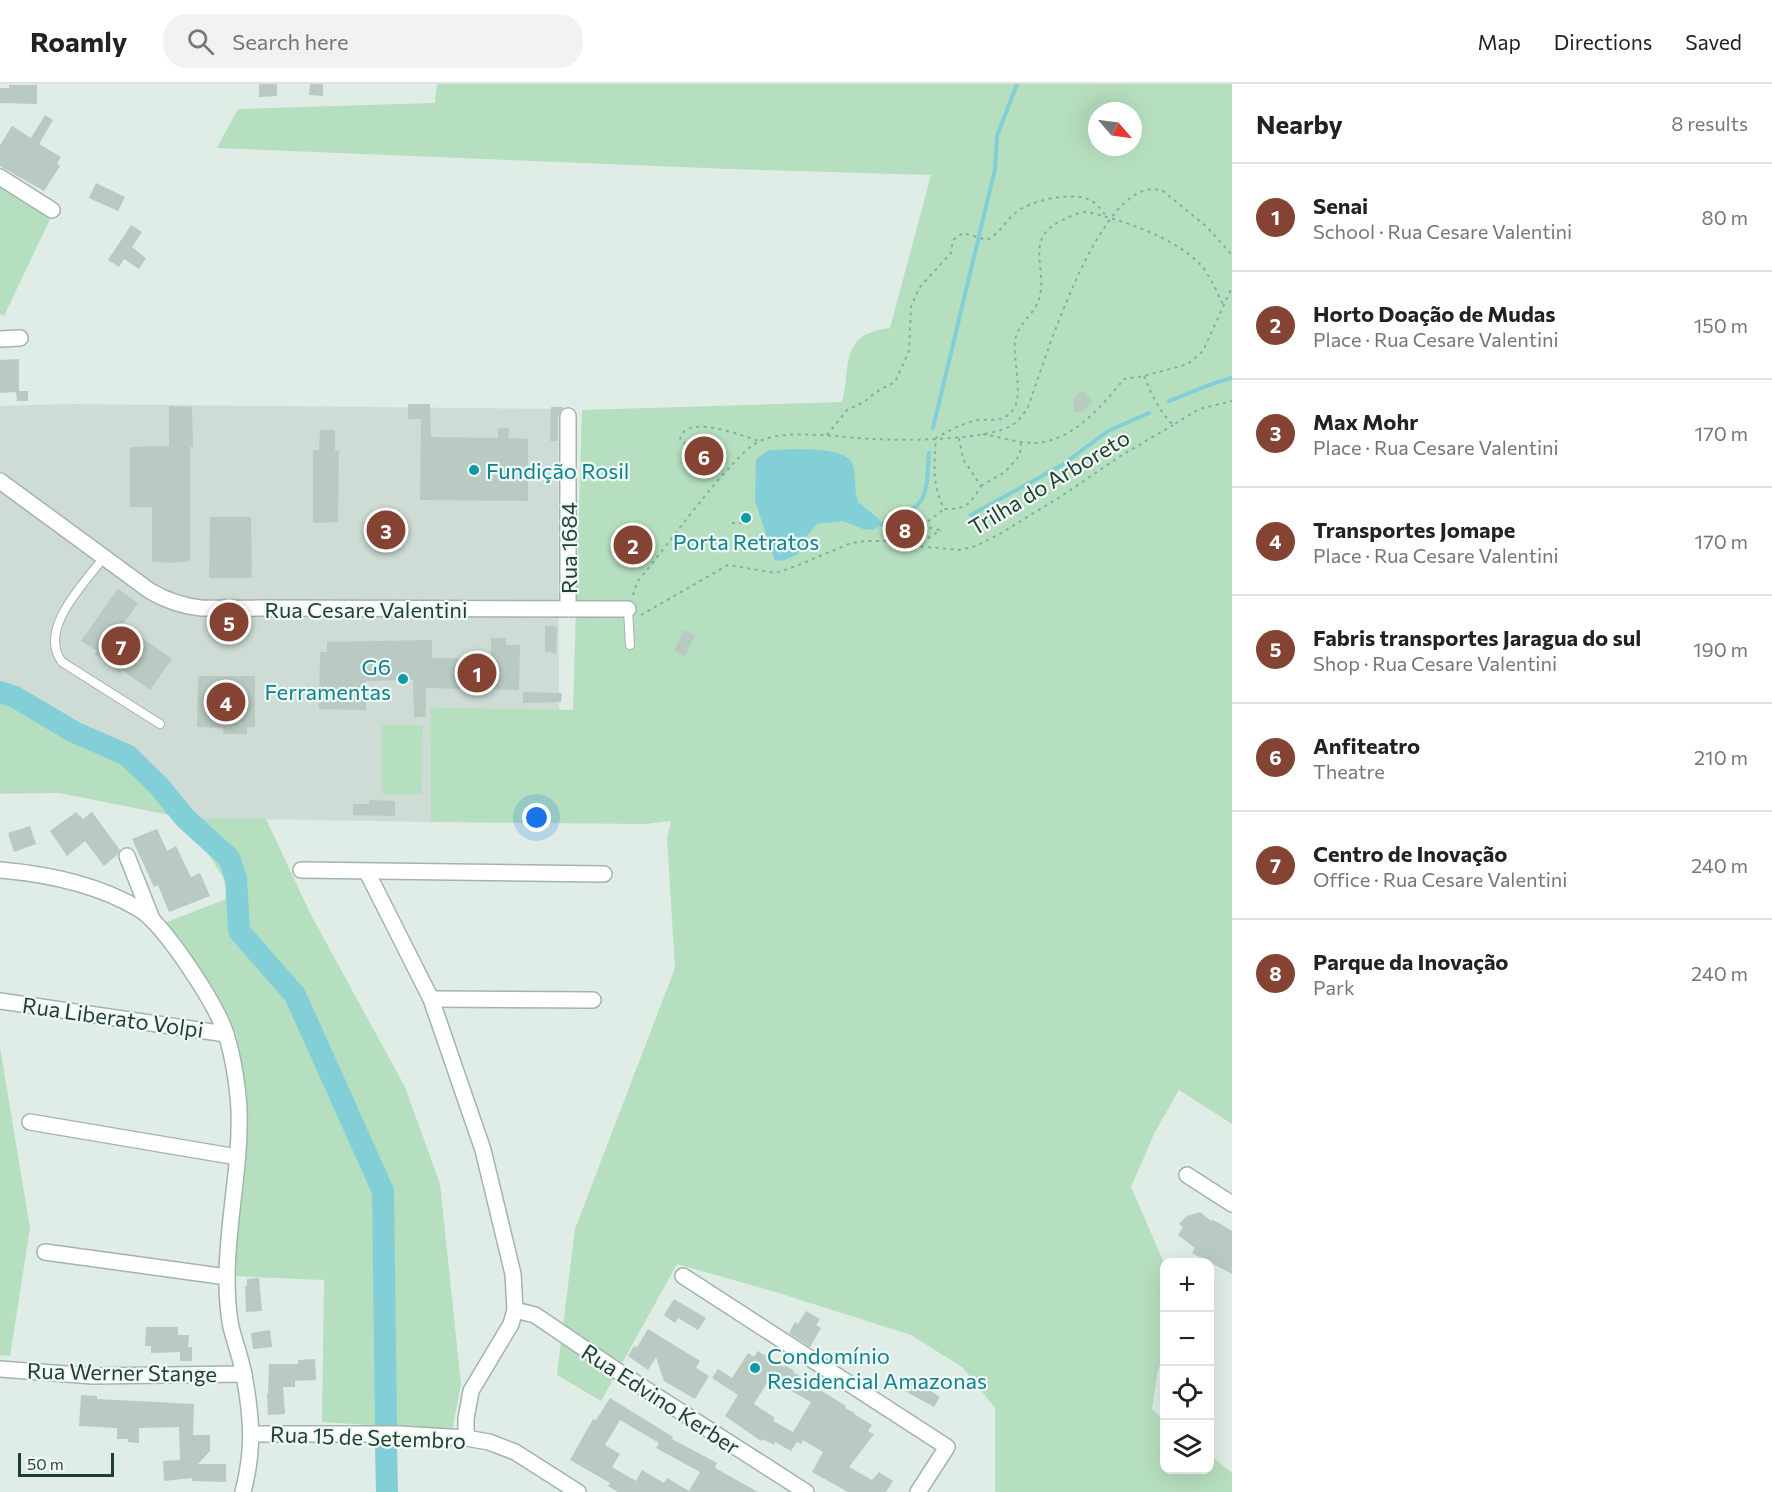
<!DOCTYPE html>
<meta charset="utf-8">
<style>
:root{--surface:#fff;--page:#f2f2f2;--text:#222;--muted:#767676;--line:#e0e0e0;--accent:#854334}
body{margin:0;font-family:Commissioner,sans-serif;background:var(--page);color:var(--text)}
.controls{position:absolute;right:18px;bottom:18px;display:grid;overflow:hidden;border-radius:12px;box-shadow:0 6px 24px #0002}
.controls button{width:54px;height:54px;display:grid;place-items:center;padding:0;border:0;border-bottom:2px solid var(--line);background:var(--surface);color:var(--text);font:30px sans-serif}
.compass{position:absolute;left:1088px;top:18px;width:54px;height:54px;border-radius:50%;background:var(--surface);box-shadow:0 6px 24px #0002;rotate:118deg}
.scale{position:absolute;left:18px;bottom:15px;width:96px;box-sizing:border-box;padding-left:6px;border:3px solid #1f3e34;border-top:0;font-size:16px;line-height:21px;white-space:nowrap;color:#1f3e34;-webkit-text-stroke:4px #f0f8f4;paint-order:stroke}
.you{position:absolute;left:537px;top:734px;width:21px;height:21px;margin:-15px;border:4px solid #fff;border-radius:50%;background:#1a73e8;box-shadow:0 0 0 9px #1a73e833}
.badge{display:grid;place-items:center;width:39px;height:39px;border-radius:50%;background:var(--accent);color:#fff;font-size:20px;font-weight:700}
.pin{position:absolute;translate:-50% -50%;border:3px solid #fff;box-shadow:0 2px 6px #0006}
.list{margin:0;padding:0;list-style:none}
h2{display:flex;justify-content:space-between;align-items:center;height:78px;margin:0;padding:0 24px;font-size:26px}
h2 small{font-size:20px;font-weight:400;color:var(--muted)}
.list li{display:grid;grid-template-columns:39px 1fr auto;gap:18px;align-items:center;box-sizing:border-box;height:108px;padding:0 24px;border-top:2px solid var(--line)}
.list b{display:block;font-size:22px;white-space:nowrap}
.list p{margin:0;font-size:20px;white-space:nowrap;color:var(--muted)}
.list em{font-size:20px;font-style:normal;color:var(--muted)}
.icon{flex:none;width:33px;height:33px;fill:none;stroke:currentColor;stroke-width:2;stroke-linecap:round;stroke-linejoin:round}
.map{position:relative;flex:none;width:1232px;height:1408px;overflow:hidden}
header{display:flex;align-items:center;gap:36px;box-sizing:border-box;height:84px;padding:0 30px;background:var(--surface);border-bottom:2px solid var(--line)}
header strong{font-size:28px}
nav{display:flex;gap:33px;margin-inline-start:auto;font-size:21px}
.search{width:420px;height:54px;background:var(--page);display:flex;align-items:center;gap:15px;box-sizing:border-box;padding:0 21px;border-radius:24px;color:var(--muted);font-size:22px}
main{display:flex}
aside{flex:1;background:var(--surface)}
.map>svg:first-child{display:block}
.built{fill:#cedcd5}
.green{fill:#b6dfbf;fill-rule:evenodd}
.water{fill:#82cfd7}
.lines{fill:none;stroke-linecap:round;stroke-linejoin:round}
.stream{stroke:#82cfd7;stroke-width:4}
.river{stroke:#82cfd7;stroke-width:22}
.building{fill:#b8cac1;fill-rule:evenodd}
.lane-casing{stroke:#a2b4ad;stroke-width:10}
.street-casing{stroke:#a2b4ad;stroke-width:18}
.path{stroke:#7db39e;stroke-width:2;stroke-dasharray:3 4.5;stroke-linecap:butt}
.lane{stroke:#fff;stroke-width:8}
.street{stroke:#fff;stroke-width:15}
.culture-dot{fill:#0f9aa8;stroke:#f0f8f4;stroke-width:2}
.labels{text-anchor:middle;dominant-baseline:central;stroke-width:4.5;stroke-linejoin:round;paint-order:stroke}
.culture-label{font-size:22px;fill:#0d838f;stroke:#f0f8f4;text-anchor:start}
.street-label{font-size:22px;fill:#1f3e34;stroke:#f0f8f4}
</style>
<header>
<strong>Roamly</strong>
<div class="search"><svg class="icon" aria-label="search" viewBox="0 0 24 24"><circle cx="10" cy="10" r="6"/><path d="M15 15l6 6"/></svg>Search here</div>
<nav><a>Map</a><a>Directions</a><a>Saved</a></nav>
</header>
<main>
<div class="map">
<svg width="1232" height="1408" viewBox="0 0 1232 1408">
<rect width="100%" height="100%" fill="#e0ece6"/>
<path class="built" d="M72,320L558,325L559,626L430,623L431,738L185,734L60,709L0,710V322Z"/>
<g class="green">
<path d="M437,0H1232V1040L1179,1006L1155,1048L1131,1103L1164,1179V1274L1158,1285L1152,1325L1164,1336V1386H1210V1371L1232,1389V1408H995V1324L962,1283L911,1251L782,1210L677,1180L601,1317L557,1291L575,1145L675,884L667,754L671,737L645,740L431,738L430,623L573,626L582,326L842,318C852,282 838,250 890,244L931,91L730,85L217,64L238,25L435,19ZM1097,27H1133V63H1097Z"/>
<path d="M0,100L52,131L4,232L0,230Z"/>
<path d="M0,608L15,613L74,648L127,671L158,701L185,734L266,735L310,829L405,1003L440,1100L461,1300L452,1348L386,1342L322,1338L324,1196L233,1192L247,1007L236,949L214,908L164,839L229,814L223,793L185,734L60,709H0Z"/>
<path d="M382,641H423L422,710H382Z"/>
<path d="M0,963L30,1144L10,1272L0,1271Z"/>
</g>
<path class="water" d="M769,366C787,366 846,360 853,381C856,393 854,407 858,418L879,435L881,440L873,446L863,445L843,437L817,440L803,456L798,470L785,476L775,477L755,417L756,375Z"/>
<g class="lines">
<g class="stream">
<path d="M1169,317C1191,309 1210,299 1232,294"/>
<path d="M933,344L995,85L997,52L1017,0"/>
<path d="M971,431L1062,381L1108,347L1149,329"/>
<path d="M881,440C928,422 926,417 929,369"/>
</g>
<g class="river">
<path d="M0,608L15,613L74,648L127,671L158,701L185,734L229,774L236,794L239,847L295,911L383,1107L386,1342"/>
<path d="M386,1360L387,1408"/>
</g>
</g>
<g class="building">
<path d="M259,0H277V12L259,13Z"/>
<path d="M310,0H323V12L309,11Z"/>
<path d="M9,1H37V20L0,19V4H9Z"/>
<path d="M45,31L53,36L39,60L61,73L57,80L60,82L44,107L0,82V61L12,42L31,54Z"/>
<path d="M96,99L125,113L118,127L89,114Z"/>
<path d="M131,141L142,148L132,163L146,174L139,185L124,175L119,183L108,176Z"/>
<path d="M19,275V307H28V317H17L16,308L0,309V276Z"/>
<path d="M1082,306L1093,318L1082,328H1074V314Z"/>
<path d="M408,320H430L431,353L498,354V344H509L508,354L528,355V417L420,416L421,335H408Z"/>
<path d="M169,322L192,323L193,363H190V477L170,479L152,477V423H130V363L169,362Z"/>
<path d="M551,323H563L558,331V357H550Z"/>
<path d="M320,346H335V366L339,367L338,438L313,439V366H319Z"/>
<path d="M210,433H251L252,494H209Z"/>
<path d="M376,436H396V457L375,456Z"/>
<path d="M648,453L649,473L618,475V466H613L612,456Z"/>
<path d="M118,505L138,519L123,540L172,575L150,606L122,586L120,589L95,570L97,567L81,557Z"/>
<path d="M545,542H555L557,544L556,569L545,568Z"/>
<path d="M684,546L695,551L685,572L674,567Z"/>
<path d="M491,554H506V561H520L519,606L426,604V633H414L413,596L366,597V626L319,625L320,568H327V558L432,556V574H491Z"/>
<path d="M198,592H255V643H247V650H223L224,644L197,643Z"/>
<path d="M523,608L562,609L561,618L523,619Z"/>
<path d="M369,716L395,717V732L353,731V720H369Z"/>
<path d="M76,728L83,735L92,728L120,766L117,771L104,782L85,757L67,772L50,747Z"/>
<path d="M30,742L36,760L14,768L8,749Z"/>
<path d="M157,745L167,767L176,762L191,793L200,789L210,812L169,828L158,801L154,803L132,755Z"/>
<path d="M1200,1128L1211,1137L1212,1136L1219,1139L1232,1147V1190L1192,1169L1195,1164L1178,1151L1183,1143L1179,1140L1187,1132Z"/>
<path d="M259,1194L262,1227L246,1228L245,1202H247V1195Z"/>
<path d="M674,1215L706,1234L698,1246L678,1234L675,1239L664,1231Z"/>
<path d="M806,1227L820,1235L816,1241L821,1244L810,1263L789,1249L795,1238L798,1240Z"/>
<path d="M146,1243H178V1251H189L188,1263H192V1277H180V1268L151,1269V1262H145Z"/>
<path d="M648,1245L700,1277L696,1284L709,1292L695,1315L664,1297L656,1273L648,1286L628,1272L634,1262L637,1263Z"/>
<path d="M270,1246L272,1263L253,1265L251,1249Z"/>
<path d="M758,1267L784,1283L785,1281L794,1287L793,1288L816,1301L815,1303L846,1322L845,1324L855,1329L854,1330L872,1341L868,1347L874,1350L849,1383L872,1396L879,1388L893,1397L886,1408H848L812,1388L823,1368L803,1356L801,1360L797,1358L791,1367L775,1358L774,1361L762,1355L761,1357L725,1332L738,1311L712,1294L718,1285L732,1294L748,1269L754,1273ZM767,1299L782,1308L784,1303L811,1318L793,1348L773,1337L775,1334L754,1320Z"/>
<path d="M315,1275L316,1296L295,1297V1303H283L285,1330L268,1331L267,1310L268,1309L269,1280H298V1276Z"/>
<path d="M912,1295L940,1313L934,1323L905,1307Z"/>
<path d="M81,1311L97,1312V1315L194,1320L193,1351H210V1367L198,1380H226V1398L192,1397V1394L164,1397L163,1377L180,1376L179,1343L139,1344V1359L128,1358V1355H117V1344L79,1342Z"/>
<path d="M610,1314L673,1353L672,1355L717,1379L715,1384L758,1408H618L608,1402L610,1399L570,1376L593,1335L596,1336ZM620,1336L659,1359L656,1364L700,1388L689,1407L667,1394L664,1399L642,1386L636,1397L612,1383L620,1370L605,1361Z"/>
</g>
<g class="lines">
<defs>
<g id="lane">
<path d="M104,473C85,499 37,545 62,578L160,640"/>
<path d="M628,525L630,561"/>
</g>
<g id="street">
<path d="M0,93L52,126"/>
<path d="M0,255L20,254"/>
<path d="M568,332V525"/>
<path d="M0,397L150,507C167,517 182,522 201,524L628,525"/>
<path d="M127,772L152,835"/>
<path d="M0,786C47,790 97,800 139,825C165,841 216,920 226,950C233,972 238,1003 239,1026C241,1082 227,1138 227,1194C227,1209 228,1228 231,1243C235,1259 241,1275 244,1291C252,1334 254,1366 243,1408"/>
<path d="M301,786L604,790"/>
<path d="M367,788L431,915L483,1066L513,1190L515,1226L511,1240L471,1307L466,1335V1354"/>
<path d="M431,915L593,916"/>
<path d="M0,917L226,950"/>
<path d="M30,1038L237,1073"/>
<path d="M1187,1091L1232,1120"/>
<path d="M45,1168L227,1193"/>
<path d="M683,1192L947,1363L918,1408"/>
<path d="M515,1226L535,1231L619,1288L806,1408"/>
<path d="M0,1285L93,1292L244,1290"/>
<path d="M252,1350H399L466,1354L489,1358L515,1368L578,1408"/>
</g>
</defs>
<use href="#lane" class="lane-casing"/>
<use href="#street" class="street-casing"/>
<g class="path">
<path d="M1144,292C1152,311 1159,327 1173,341L1199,325L1232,317"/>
<path d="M983,350C1000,353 1018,359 1035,359C1073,357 1102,322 1124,295L1144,292L1188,280L1203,267L1232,203"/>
<path d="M827,351L847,326L864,318L876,308L895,298L909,267L911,223L919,204L951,169L953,156L963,149L987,156C1001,148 1004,139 1014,130C1030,116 1072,107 1090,116C1097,119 1102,127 1107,133"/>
<path d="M959,354L963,375L981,402C970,421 966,425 944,425C932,400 934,381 936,354C948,347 960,341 973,337C989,333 1003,342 1014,324C1023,311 1013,275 1015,257C1017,241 1032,232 1038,218C1050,188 1022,155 1061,137C1069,133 1078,128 1087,128C1123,136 1173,153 1200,180C1210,191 1216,207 1223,220"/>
<path d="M686,360L680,356C684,328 742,352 759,357"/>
<path d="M981,402L1005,388L1020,371L1021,357"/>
<path d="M732,439H750L749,428"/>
<path d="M922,442L944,425"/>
<path d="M922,442L940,446"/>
<path d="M915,462L941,446"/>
<path d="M633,511L637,498C668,461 696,420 729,384C738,375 747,363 760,357C787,344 843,354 873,355C905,357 982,356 1009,343C1018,338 1023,331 1028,323C1043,282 1102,84 1163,107L1207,143L1232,171"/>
<path d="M641,531L728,481L776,489L796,482L851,459L866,457H889L914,462L960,466L976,462L998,451L1060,413L1122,371L1173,341"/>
</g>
<use href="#lane" class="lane"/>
<use href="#street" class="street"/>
</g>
<g class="culture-dot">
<circle cx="474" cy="386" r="6"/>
<circle cx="746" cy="434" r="6"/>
<circle cx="403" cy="595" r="6"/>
<circle cx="755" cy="1284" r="6"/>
</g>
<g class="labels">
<g class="culture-label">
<text x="486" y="386">Fundição Rosil</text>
<text x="746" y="457" text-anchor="middle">Porta Retratos</text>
<text x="391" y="582" text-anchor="end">G6<tspan x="391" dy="25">Ferramentas</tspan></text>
<text x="767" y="1271">Condomínio<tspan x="767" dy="25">Residencial Amazonas</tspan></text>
</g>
<g class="street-label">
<text transform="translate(1049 398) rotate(-31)">Trilha do Arboreto</text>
<text transform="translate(568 464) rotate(-90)">Rua 1684</text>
<text x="366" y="525">Rua Cesare Valentini</text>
<text transform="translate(113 933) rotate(8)">Rua Liberato Volpi</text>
<text transform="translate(122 1288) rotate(1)">Rua Werner Stange</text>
<text transform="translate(661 1315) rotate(33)">Rua Edvino Kerber</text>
<text transform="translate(368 1353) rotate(2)">Rua 15 de Setembro</text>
</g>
</g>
</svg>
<div class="controls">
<button>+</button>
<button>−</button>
<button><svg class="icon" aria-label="locate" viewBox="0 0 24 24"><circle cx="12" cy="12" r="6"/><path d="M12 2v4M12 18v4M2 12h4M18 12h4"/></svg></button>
<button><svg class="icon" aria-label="layers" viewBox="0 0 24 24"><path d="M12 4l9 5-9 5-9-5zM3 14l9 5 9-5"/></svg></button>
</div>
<svg class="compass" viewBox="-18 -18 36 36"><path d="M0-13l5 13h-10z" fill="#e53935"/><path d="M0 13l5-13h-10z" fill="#767676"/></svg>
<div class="scale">50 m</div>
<div class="you"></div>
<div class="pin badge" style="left:477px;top:589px">1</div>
<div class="pin badge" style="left:633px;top:461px">2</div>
<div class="pin badge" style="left:386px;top:446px">3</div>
<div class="pin badge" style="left:226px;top:618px">4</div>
<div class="pin badge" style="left:229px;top:538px">5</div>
<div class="pin badge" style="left:704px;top:372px">6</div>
<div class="pin badge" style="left:121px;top:562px">7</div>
<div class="pin badge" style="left:905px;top:445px">8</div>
</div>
<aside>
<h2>Nearby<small>8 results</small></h2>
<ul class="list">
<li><span class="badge">1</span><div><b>Senai</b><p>School · Rua Cesare Valentini</p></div><em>80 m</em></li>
<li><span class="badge">2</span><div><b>Horto Doação de Mudas</b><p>Place · Rua Cesare Valentini</p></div><em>150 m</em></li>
<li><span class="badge">3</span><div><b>Max Mohr</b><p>Place · Rua Cesare Valentini</p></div><em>170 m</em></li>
<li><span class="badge">4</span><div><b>Transportes Jomape</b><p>Place · Rua Cesare Valentini</p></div><em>170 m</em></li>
<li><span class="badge">5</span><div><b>Fabris transportes Jaragua do sul</b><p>Shop · Rua Cesare Valentini</p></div><em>190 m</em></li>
<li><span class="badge">6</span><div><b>Anfiteatro</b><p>Theatre</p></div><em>210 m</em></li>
<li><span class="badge">7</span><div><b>Centro de Inovação</b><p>Office · Rua Cesare Valentini</p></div><em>240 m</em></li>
<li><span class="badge">8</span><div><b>Parque da Inovação</b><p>Park</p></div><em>240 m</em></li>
</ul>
</aside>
</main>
